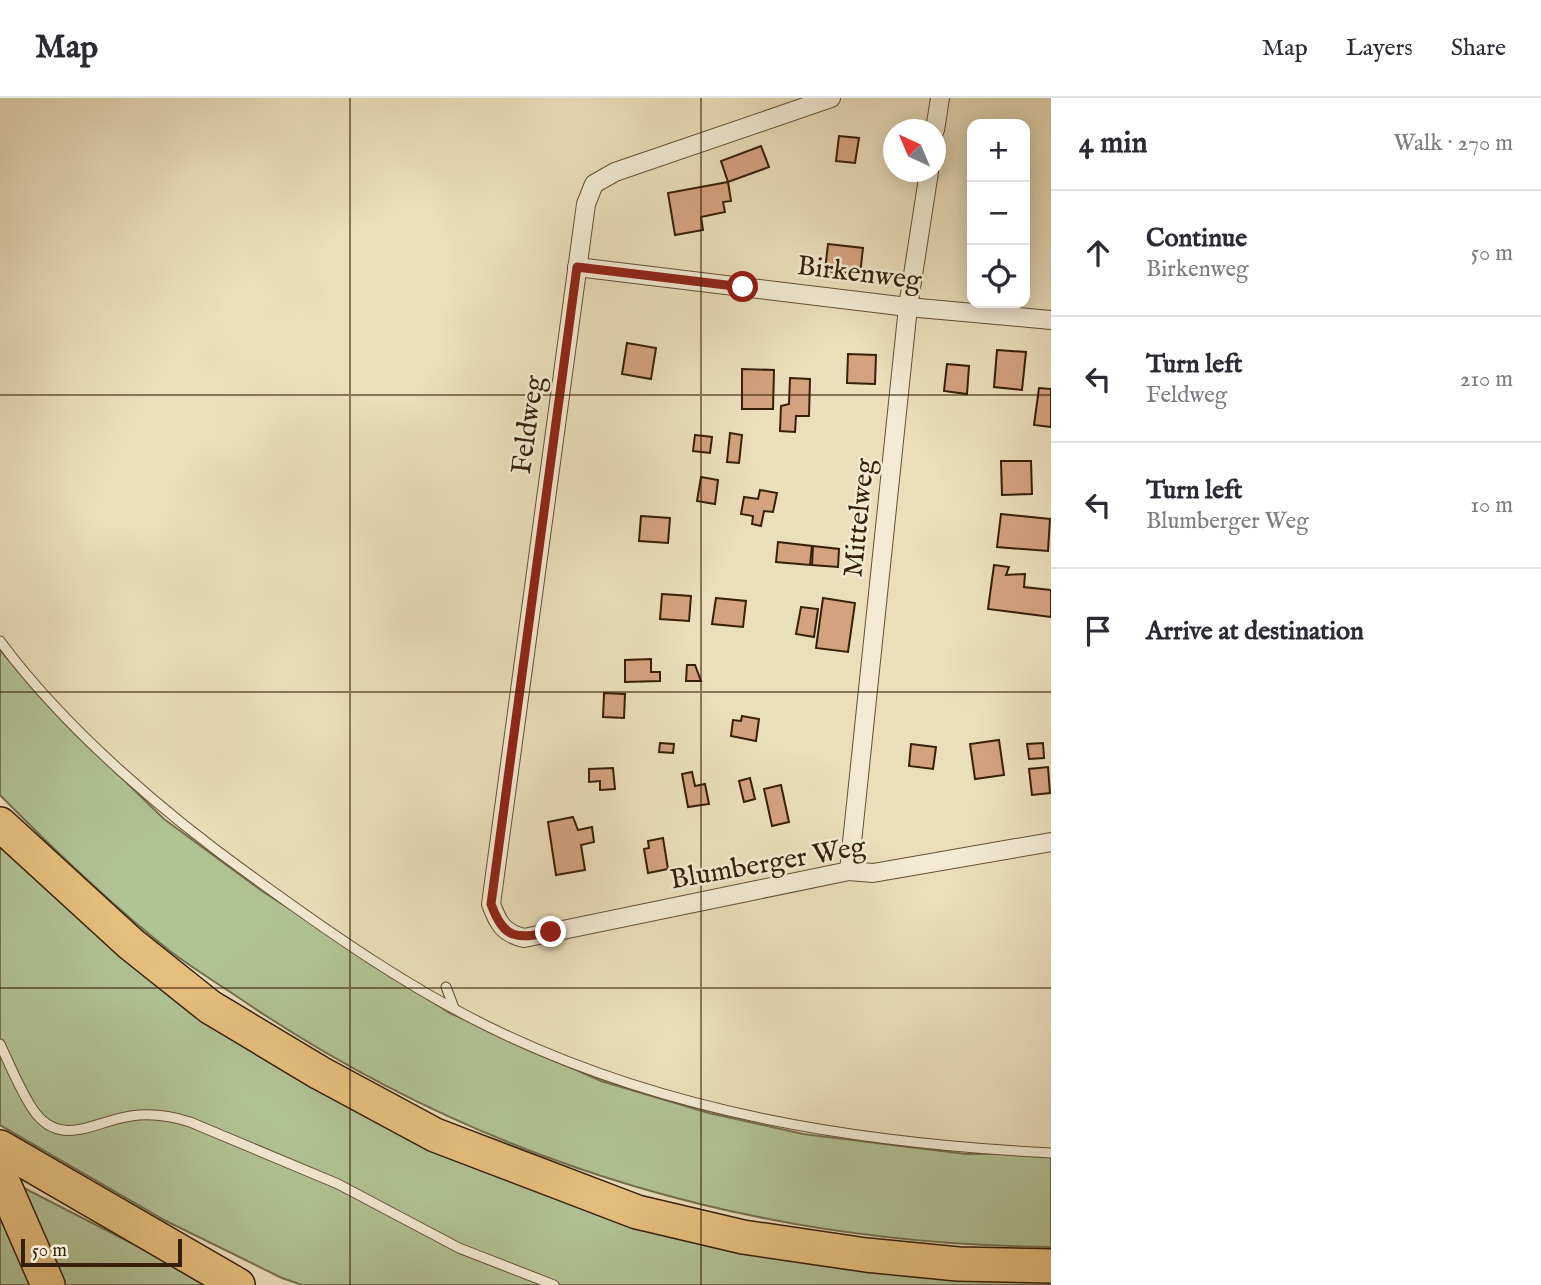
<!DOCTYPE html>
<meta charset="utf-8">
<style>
:root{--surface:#fff;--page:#f7f7f7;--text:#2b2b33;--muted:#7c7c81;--line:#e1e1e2}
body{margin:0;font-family:"IM FELL English",serif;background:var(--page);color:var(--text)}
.controls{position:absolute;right:21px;top:21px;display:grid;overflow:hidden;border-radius:14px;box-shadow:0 4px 18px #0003}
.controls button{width:63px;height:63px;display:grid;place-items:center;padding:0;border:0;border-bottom:2px solid var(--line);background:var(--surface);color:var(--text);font:35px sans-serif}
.compass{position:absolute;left:883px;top:21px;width:63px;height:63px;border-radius:50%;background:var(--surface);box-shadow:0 4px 18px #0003;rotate:316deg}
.scale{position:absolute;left:21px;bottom:18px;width:161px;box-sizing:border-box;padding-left:7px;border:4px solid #361f07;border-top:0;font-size:19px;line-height:24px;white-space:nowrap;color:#361f07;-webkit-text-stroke:5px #f2ead3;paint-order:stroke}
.stop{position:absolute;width:21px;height:21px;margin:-16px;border:5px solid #8f2418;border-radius:50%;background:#fff}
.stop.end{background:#8f2418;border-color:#fff;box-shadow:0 2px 7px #0008}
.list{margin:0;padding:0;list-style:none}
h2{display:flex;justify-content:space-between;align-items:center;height:91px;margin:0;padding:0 28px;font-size:30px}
h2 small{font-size:23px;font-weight:400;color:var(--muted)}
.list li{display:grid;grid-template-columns:46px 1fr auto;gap:21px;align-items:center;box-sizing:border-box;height:126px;padding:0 28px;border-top:2px solid var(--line)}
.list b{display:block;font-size:26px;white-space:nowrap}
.list p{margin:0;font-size:23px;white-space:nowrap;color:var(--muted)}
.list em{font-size:23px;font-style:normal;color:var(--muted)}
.icon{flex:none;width:38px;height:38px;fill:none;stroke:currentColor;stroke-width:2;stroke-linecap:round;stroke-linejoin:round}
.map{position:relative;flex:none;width:1051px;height:1187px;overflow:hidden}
header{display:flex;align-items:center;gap:42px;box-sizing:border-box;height:98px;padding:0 35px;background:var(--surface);border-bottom:2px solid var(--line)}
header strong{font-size:33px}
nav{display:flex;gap:38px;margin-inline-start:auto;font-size:24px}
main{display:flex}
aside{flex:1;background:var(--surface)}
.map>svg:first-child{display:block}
.green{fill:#b1c295;stroke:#74704e;stroke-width:2}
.building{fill:#d5a280;stroke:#361f07;stroke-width:2}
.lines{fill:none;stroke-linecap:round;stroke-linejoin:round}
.lane-casing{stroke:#634f34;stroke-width:11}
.street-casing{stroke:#634f34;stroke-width:20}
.highway-casing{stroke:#361f07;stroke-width:36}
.lane{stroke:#f2ead3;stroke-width:9}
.street{stroke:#f2ead3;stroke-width:18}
.highway{stroke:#e6bf7e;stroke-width:33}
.route{stroke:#8f2418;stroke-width:9}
.grid{fill:none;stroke:#361f07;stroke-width:2;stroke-opacity:0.55}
.labels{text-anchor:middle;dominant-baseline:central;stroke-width:5;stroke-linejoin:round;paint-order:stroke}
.street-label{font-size:28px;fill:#361f07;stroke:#f2ead3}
</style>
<header>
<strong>Map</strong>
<nav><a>Map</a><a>Layers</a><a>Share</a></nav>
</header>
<main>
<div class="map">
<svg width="1051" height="1187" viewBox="0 0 1051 1187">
<rect width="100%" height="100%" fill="#ebdebb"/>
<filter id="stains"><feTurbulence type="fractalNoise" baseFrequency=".00286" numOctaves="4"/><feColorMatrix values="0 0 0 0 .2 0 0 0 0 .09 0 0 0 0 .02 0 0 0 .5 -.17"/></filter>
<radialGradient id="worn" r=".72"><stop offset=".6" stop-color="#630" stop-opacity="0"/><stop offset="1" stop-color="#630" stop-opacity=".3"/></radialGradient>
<g class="green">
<path d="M0,552L62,622L164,721L262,793L450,915L601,983L709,1015L803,1036L966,1056L1051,1055V1149C761,1146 490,1068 248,906C222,888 195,872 170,853C109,805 54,752 0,697Z"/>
<path d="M0,743L136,865L575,1103L1051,1180V1187H302L282,1180L166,1123L0,1027Z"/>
<path d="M22,1089L213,1187H60Z"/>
<path d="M0,1104L32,1187H0Z"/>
</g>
<g class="building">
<path d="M839,38L859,40L855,65L836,63Z"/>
<path d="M761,48L769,69L728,84L721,63Z"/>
<path d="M728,84L731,103L723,104L725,114L701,119L703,132L675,137L668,95Z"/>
<path d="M828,146L863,150L860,176L825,173Z"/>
<path d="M627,245L656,250L651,281L622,276Z"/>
<path d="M997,252L1026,254L1022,292L994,289Z"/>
<path d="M848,256L876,257L875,286L847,285Z"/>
<path d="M947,266L969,268L967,296L944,293Z"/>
<path d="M742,271L774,272L773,311H742Z"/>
<path d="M790,280L810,281L809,318H796L795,334L780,333L781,308L789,306Z"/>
<path d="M1039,290L1051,291V329L1034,327Z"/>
<path d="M730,335L742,337L739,365L727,364Z"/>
<path d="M695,337L712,339L710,355L693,353Z"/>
<path d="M1001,363H1031L1032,396L1002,397Z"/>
<path d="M701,379L718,382L715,406L697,403Z"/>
<path d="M760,392L777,395L773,414L764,413L761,428L752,426L753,418L741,416L744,399L758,401Z"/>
<path d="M1001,416L1050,421L1048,453L997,449Z"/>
<path d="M641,418L670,420L668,445L639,443Z"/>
<path d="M778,444L812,448L810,467L776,464Z"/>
<path d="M813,448L839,451L838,469L812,467Z"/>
<path d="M994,467L1009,469L1006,477L1025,476L1024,489L1051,492V519L988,511Z"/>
<path d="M662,496L691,498L689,523L660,521Z"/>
<path d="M716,500L746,503L743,529L712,526Z"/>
<path d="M823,500L855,505L848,554L816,550Z"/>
<path d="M801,509L818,511L814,539L796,536Z"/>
<path d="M651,561V574H660V583L625,584V562Z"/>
<path d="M687,567H695L701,583H686Z"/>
<path d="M604,595L625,596L624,620L603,619Z"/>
<path d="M742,618L759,621L756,643L731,638L733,622L741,623Z"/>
<path d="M999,642L1004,677L975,681L970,646Z"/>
<path d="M660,645L674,646L673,655L659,654Z"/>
<path d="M1043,645L1044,660L1029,661L1027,646Z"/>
<path d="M911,646L936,649L933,671L909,668Z"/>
<path d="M1048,669L1050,695L1032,697L1029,671Z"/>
<path d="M613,670L615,691L600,692V683L589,684V671Z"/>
<path d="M692,674L695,688L705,686L709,706L688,709L682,676Z"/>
<path d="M750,680L755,701L744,704L739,683Z"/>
<path d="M781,687L789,724L772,728L764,691Z"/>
<path d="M573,719L578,732L592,729L594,744L581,747L585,772L556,777L548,724Z"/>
<path d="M663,740L668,771L648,775L644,751L649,750L648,743Z"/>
</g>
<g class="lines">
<defs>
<g id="lane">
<path d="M0,543C66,632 167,718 257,782C330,835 406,888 487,928C663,1015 857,1045 1051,1055"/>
<path d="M446,889L454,910"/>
<path d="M0,946C10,967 19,990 32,1010C59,1052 95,1023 131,1018C151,1015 171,1018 190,1024L338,1086L459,1150L554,1187"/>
</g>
<g id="street">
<path d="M831,0L615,74L594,86L586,106L491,806C498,825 503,835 524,840L849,773L873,775L1051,744"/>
<path d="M935,32L940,0"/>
<path d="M577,169L908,209L1051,222"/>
<path d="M849,773L908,209L929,74"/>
</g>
<g id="highway">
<path d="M0,726L131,846L210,909L320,975L435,1037L637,1114L743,1139L866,1157L958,1166L1051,1168"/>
<path d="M0,1049L238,1187"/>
<path d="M0,1077L48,1187"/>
</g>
</defs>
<use href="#lane" class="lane-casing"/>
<use href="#street" class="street-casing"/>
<use href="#highway" class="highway-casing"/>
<use href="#lane" class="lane"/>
<use href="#street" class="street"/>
<use href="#highway" class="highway"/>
</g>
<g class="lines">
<path class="route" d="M551,834C517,841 504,842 491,806L577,169L743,189"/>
</g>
<path class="grid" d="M350,0V1187M701,0V1187M0,297H1051M0,594H1051M0,890H1051"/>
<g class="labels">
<g class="street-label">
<text transform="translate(859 176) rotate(7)">Birkenweg</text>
<text transform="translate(529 327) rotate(-82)">Feldweg</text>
<text transform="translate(860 420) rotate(-84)">Mittelweg</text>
<text transform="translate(768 766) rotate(-10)">Blumberger Weg</text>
</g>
</g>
<rect width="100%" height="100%" filter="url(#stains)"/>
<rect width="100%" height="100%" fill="url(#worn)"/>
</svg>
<div class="controls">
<button>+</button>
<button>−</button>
<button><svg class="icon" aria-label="locate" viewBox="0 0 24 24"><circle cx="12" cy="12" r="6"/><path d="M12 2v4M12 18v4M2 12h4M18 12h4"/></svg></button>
</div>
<svg class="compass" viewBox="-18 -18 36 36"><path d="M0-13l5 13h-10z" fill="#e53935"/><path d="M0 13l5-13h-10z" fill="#7c7c81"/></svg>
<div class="scale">50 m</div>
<div class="stop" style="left:743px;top:189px"></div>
<div class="stop end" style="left:551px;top:834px"></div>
</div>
<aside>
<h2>4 min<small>Walk · 270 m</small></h2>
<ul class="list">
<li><svg class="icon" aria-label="ahead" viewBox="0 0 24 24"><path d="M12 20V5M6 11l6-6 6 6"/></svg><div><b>Continue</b><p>Birkenweg</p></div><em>50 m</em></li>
<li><svg class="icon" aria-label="left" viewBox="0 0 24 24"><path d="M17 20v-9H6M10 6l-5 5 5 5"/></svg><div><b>Turn left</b><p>Feldweg</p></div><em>210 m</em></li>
<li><svg class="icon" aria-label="left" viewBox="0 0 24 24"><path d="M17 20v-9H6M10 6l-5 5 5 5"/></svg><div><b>Turn left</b><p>Blumberger Weg</p></div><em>10 m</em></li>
<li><svg class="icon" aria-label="arrive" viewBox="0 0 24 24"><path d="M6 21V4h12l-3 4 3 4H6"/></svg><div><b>Arrive at destination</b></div></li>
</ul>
</aside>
</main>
